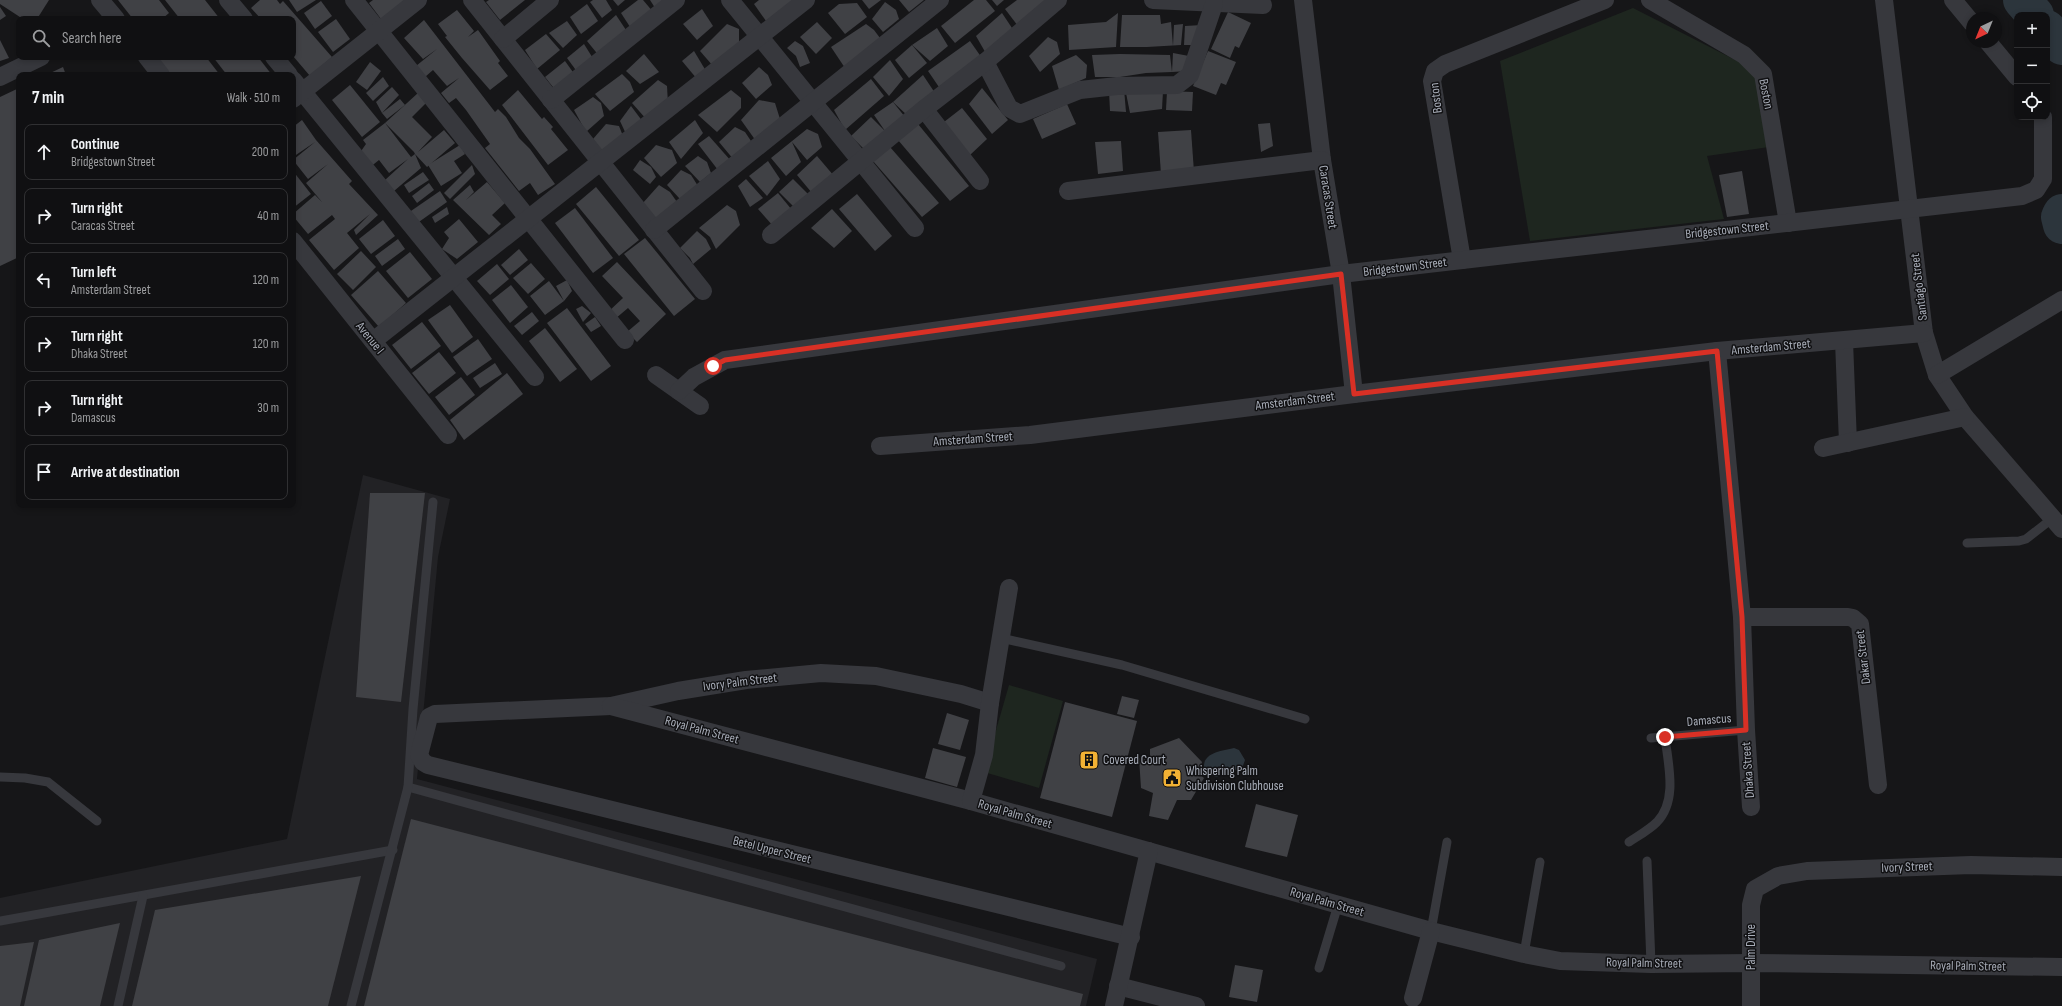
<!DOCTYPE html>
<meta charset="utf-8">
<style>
:root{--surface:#101012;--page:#19191b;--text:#f1f3f6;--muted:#9c9d9f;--line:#303032}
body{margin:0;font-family:"Sofia Sans Condensed",sans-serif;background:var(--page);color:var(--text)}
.controls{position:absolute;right:12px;top:12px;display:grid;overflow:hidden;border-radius:8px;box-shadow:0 2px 6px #0003}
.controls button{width:36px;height:36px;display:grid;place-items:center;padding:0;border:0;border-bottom:1px solid var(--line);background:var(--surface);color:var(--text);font:20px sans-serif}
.compass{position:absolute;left:1966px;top:12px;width:36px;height:36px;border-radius:50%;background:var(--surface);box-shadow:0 2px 6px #0003;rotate:223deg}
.stop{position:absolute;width:12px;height:12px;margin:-9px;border:3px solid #d93025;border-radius:50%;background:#fff}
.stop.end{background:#d93025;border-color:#fff;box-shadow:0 1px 4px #0008}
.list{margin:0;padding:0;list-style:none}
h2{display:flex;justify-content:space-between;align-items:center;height:52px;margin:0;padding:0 16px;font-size:17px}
h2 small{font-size:13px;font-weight:400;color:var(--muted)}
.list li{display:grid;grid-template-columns:26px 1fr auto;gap:12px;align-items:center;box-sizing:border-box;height:56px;margin:0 8px 8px;padding:0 8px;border:1px solid var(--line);border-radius:8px}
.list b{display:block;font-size:15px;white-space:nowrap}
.list p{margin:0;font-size:13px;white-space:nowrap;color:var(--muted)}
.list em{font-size:13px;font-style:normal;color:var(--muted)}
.icon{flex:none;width:22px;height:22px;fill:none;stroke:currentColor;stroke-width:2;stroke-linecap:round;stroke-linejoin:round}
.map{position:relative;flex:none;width:2062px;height:1006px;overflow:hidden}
.search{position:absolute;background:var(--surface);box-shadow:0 2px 6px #0003;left:16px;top:16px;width:280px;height:44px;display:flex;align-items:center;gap:10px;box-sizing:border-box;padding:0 14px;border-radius:8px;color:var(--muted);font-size:15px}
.panel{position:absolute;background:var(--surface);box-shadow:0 2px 6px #0003;left:16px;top:72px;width:280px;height:436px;border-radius:8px}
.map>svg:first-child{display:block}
.built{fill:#222225}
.green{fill:#1e261f}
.water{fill:#2c353c}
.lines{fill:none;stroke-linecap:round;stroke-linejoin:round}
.river{stroke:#2c353c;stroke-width:38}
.building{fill:#404145;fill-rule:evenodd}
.lane{stroke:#37383d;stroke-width:9}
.street{stroke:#37383d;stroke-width:18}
.route{stroke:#d93025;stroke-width:5}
.labels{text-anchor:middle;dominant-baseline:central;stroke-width:3;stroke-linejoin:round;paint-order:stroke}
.street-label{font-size:13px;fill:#a8adb8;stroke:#111113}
.poi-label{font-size:13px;fill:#a8adb8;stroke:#111113;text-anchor:start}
</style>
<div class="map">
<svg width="2062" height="1006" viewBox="0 0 2062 1006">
<rect width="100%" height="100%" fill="#161618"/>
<path class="built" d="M363,475L450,499L438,557L417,779L1097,959L1086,1006H0V898L287,839Z"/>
<g class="green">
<path d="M1633,8L1751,68L1757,77L1769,147L1707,156L1724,219L1530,241L1500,61Z"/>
<path d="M1009,685L1063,701L1039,788L984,772Z"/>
</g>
<path class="water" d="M1234,748L1239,750L1245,760C1240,775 1240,768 1228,771C1224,771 1220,776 1216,777L1205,772C1199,753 1221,751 1234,748Z"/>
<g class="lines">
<g class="river">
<path d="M2022,0L2035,15"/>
<path d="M2047,29L2062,46"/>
<path d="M2062,213L2060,217L2062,225"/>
</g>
</g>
<g class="building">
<path d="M0,0H49L37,19H23L0,4Z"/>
<path d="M118,0H159L169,13L162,19H133Z"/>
<path d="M165,0H205L220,19H180Z"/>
<path d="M260,0H277L280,4L283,1L332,57L310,76L293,56V19H261L251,8Z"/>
<path d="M289,0H316L297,12Z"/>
<path d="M373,0H405L381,19L369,3Z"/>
<path d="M489,0H525L500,20L486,2Z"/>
<path d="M593,0H606L612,10L602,18L590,2Z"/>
<path d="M613,0H625L618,6Z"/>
<path d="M638,0H643L654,13L632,30L621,13Z"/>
<path d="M650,0H669L657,11Z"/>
<path d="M759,0H794L766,21L754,4Z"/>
<path d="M862,0H881L869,9Z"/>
<path d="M899,0H924L909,12Z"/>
<path d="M974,0H986L995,11L955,43L941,26Z"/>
<path d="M992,0H1004L997,6Z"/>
<path d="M1017,0H1052L1018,26L1005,9Z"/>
<path d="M321,1L332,16L315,29L304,13Z"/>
<path d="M885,2L896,10L899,19L883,32L872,19Z"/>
<path d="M857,3L867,17L845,34L828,13L839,4Z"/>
<path d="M587,4L598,21L581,34L570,17Z"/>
<path d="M0,7L6,16L0,20Z"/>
<path d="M702,9L713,26L697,40L683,24Z"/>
<path d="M457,10L474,31L468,37L478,30L500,61L498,63L508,76L490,90L462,58L445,37L447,36L438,24Z"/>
<path d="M1228,12L1251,23L1239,48L1235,46L1230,58L1211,49Z"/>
<path d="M1002,13L1014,31L988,57L976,36Z"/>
<path d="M1118,13L1116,47L1069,50L1068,25L1106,22Z"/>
<path d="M616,15L628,33L600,57L587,41Z"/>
<path d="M1122,15H1160L1161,24L1171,22L1173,46L1174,25L1183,24L1181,45L1147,47H1120Z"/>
<path d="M336,19L350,39L333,52L318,32Z"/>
<path d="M424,20L495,112L498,109L506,117L519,138L530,149L555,184L538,195L530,183L519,191L485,148L490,144L466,110L456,98L449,103L441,93L459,78L447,86L433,70L425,77L416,66L437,49L423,59L404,38Z"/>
<path d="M567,21L577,35L563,48L549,33Z"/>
<path d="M817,22L832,38L816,54L800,37Z"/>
<path d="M727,24L739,29V45L713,66L700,51Z"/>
<path d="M866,24L874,30L883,42L845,68L831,47Z"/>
<path d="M1202,25L1198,45H1184L1185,26Z"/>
<path d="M937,28L948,46L930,61L912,45Z"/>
<path d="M546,34L560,50L537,69L525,50Z"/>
<path d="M1048,37L1057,42L1060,54L1040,72L1029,56Z"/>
<path d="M0,40L9,58L0,61Z"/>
<path d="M795,41L803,46L810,63L800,67L796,56L787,48Z"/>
<path d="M970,41L984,61L941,90L928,71Z"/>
<path d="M584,44L594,60L578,73L567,58Z"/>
<path d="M912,45L927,63L909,78L895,60Z"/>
<path d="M694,51L706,71L697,79L682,61Z"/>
<path d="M1208,51L1236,62L1226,85L1221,83L1216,95L1193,86Z"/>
<path d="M1173,53L1189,56L1188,71L1172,72Z"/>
<path d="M644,54L659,72L640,84L626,71Z"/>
<path d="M1120,54L1170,55L1172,72L1146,73L1120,77H1095L1092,55Z"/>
<path d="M1076,55L1087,65L1086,78L1059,90L1052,66Z"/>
<path d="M157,57H206L220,75H171Z"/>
<path d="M213,57H258L272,75H227Z"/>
<path d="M890,60L903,79L889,96L873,77Z"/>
<path d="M565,61L575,75L556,91L545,77Z"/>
<path d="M370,62L381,71L367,90L356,82Z"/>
<path d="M63,67L66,75H46Z"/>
<path d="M759,67L768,75L772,85L756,99L742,83Z"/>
<path d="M622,74L630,82L634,92L610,111L595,94Z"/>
<path d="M923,75L935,93L908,116L893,102Z"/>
<path d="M383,77L389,86L373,101L366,93Z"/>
<path d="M871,79L884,96L845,130L834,110Z"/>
<path d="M658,80L667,86L668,104L647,120L632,103Z"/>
<path d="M350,85L380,122L362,137L332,100Z"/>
<path d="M392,87L399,95L382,113L400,99L405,105L387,119L382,113L376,102Z"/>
<path d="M19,88V257L0,266V97Z"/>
<path d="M982,88L1008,120L992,134L969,104Z"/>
<path d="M1124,89L1126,112L1110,111L1109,91Z"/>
<path d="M518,90L542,119L544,117L553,127L551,129L568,150L548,165L502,105Z"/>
<path d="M731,90L741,98V108L717,132L698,115Z"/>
<path d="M1163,91L1162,109L1130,113L1126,93Z"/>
<path d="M1167,91L1193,92L1192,111L1166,110Z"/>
<path d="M418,93L427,102L412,117L432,137L418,152L444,130L455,143L427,167L415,154L421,168L394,191L385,180L408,159L389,173L379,160L369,168L359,154L366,144L363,140L385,123ZM385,123L414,152L415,154L411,157Z"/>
<path d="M593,97L601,103L604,116L586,132L574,110Z"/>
<path d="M759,100L775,103L780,119L756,141L741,120Z"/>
<path d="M893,102L905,117L865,150L851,136L871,117L885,131L874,115Z"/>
<path d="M1067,104L1076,124L1042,139L1033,119Z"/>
<path d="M631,106L643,122L626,134L620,121Z"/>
<path d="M962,108L987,139L970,155L944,122Z"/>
<path d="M302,120L316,140L352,181L349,184L378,215L356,235L354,230L370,214L347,233L359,248L334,270L309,240L335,219L332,215L308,234L293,216V214L315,195L322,202L306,183L328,164L308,179L293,160L315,142L293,157V127Z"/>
<path d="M695,120L703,133L681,159L669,142Z"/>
<path d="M1270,123L1273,146L1261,152L1258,124Z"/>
<path d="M606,124L619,126L623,136L604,155L593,139Z"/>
<path d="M918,124L969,186L950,201L898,140Z"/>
<path d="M735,127L745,132L751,141L734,160L719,142Z"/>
<path d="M807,129L818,134L822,147L807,160L792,142L801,162L786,176L771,158Z"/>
<path d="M1191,130L1194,172L1161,174L1158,132Z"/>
<path d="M709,136L731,161L718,170L698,144Z"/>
<path d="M1121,141L1123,171L1098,174L1095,142Z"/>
<path d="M460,145L465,154L454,161L462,173L441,186L428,165Z"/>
<path d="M656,145L672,150L677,163L661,177L644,158Z"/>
<path d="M890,147L939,203L922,217L873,161Z"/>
<path d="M698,156L707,162L711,173L700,182L685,166Z"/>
<path d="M817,156L834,176L812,193L797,175Z"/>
<path d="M640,160L651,167L656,177L650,184L633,170Z"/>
<path d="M768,161L780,179L767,196L749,176Z"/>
<path d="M472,165L475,174L450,199L444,193Z"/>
<path d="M681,170L691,175L698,186L680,199L667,185Z"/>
<path d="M293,171L311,194L293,208Z"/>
<path d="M1742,171L1749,214L1727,217L1719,175Z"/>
<path d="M423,172L429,180L409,193L404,185Z"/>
<path d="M746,179L763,198L750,207L738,186Z"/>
<path d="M793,179L809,195L795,208L779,192Z"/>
<path d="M487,182L505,203L492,215L501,224L489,235L453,200L470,185L474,192L466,200Z"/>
<path d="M429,183L434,190L417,203L412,196Z"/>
<path d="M659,185L670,192L677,202L656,220L642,204Z"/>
<path d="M596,187L639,240L619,256L576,204Z"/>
<path d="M440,191L447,202L416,224L408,213Z"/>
<path d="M778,193L792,210L773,226L758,209Z"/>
<path d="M857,194L892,236L875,251L839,209Z"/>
<path d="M727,205L736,211L740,225L716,249L710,237L699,228Z"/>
<path d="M447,207L449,214L435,223L432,217Z"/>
<path d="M575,208L613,258L593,273L555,223Z"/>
<path d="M832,209L852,231L834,248L811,228Z"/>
<path d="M459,219L478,242L457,259L442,249L449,238L444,232Z"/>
<path d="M383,220L395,236L371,254L359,239Z"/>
<path d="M697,231L706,239L711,249L693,264L690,258L680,248Z"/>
<path d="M645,238L695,299L674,316L624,254Z"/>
<path d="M398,239L405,249L382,266L375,256Z"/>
<path d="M519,249L528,260L510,275L501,265Z"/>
<path d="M361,251L376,267L353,290L337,274Z"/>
<path d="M410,252L432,279L408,298L386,271Z"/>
<path d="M617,262L666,314L637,342L627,332L640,321L628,308L615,319L608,312L623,298L602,276Z"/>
<path d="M531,263L545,279L528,294L513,278Z"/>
<path d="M497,264L509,279L490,295L477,281Z"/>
<path d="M378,271L406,303L379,327L351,295Z"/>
<path d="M567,280L572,291L564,301L545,315L530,296L549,281L564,301L556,286Z"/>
<path d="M511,285L528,307L510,323L492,300Z"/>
<path d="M450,305L473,337L452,353L428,320Z"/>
<path d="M582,306L591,313L583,322L576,309Z"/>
<path d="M567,308L611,366L591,381L547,323Z"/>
<path d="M532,312L539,321L522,335L514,326Z"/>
<path d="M595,317L601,326L591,332L585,324Z"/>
<path d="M422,322L441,346L411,369L392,345Z"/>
<path d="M545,328L577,369L560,382L529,341Z"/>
<path d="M478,339L492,359L467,376L453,357Z"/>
<path d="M439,352L456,373L429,394L412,373Z"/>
<path d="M495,363L502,374L480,388L473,378Z"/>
<path d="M507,373L523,394L464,440L450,420Z"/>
<path d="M461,377L475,395L449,415L435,397Z"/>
<path d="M370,493H425L401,702L356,697Z"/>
<path d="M1122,696L1139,700L1134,718L1117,714Z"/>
<path d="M1065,702L1137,721L1112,817L1040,798Z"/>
<path d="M947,713L969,720L960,750L938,744Z"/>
<path d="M1179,738L1202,762L1199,774L1204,778L1191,800H1177L1168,820L1149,816L1153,793L1141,788L1139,758L1150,760V749Z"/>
<path d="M933,748L966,757L957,787L925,778Z"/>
<path d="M1256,804L1298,815L1287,857L1245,847Z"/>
<path d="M411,819L1083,994L1080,1006H364Z"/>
<path d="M361,876L328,1006H132L155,910Z"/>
<path d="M120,923L100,1006H24L39,940Z"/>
<path d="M34,942L20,1006H0V946Z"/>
<path d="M1235,965L1263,970L1257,1002L1229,997Z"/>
</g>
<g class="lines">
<g class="lane">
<path d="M1967,543L2019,541L2026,539L2053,518"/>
<path d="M1001,638L1122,665L1305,719"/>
<path d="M1651,738L1746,730"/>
<path d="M0,777L25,778L48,782L97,821"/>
<path d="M408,787L1061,966"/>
<path d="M1629,842C1638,836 1649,830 1657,822C1678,800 1668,764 1665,737"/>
<path d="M1647,861L1651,964"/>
<path d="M0,921L393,850"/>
<path d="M1431,931L1447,842"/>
<path d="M1524,954L1540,862"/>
<path d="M1319,968L1338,905"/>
<path d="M118,1006L143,896"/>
<path d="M351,1006L408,787L413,709L433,502"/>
</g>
<g class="street">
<path d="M100,0L116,19"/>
<path d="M228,0L244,19"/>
<path d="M354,0L625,340"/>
<path d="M472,0L703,291"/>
<path d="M730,0L915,228"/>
<path d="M1153,0L1263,5"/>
<path d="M1303,0L1322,160L1341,274L1354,394"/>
<path d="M1650,0L1744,55L1763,74L1788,223"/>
<path d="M1884,0L1924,333L1937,375L1965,417L2062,529"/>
<path d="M1953,0L1972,23"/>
<path d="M503,39L550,0"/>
<path d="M1988,42L2017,77"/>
<path d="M147,57L161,75"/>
<path d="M274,57L289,75"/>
<path d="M985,62L1009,108L1020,114L1080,90L1117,86L1177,85L1190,75L1214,4"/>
<path d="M0,77L41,57"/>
<path d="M293,80L535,377"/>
<path d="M293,99L418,0"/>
<path d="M551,100L676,0"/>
<path d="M924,109L980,181"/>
<path d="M1068,191L1322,160"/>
<path d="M654,230L940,0"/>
<path d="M771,235L924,109L985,62L1058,0"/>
<path d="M293,241L448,435"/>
<path d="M1462,260L1432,81L1435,71L1445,64L1605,0"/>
<path d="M373,341L806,0"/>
<path d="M1844,341L1848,443"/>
<path d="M1717,351L1742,617L1746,730L1751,807"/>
<path d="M656,375L700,406"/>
<path d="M1937,375L2062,300"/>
<path d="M679,391L694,377L725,360L1341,274L2022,196L2036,190L2043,179V117"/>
<path d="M880,446L1030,435L1354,394L1717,351L1924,333"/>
<path d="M1823,448L1965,417"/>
<path d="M1742,617H1848L1853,618L1860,624L1878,785"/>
<path d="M990,703L961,694L876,676L821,673L746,680L678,691L611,706L435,714L429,717L419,755L423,762L428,765L1131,937"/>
<path d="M611,706L971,801L1431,931L1524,954L1560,961L1651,964L1751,963L2062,967"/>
<path d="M971,801L984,755L990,703L1009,588"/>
<path d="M1118,986L1196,1006"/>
<path d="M1413,998L1431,931"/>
<path d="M1114,1006L1149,851"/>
<path d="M1751,1006V905L1755,889L1778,876L1807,871L1971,865L2062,867"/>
</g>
</g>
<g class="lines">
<path class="route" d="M713,366L725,360L1341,274L1354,394L1717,351L1742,617L1746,730L1665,737"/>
</g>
<defs>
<symbol id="building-square" viewBox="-11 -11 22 22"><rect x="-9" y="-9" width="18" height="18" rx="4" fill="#f2b134" stroke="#111113"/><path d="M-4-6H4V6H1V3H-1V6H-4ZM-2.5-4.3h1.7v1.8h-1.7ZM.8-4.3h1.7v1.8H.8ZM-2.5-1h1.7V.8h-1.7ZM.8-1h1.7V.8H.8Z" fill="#111"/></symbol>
<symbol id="civic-square" viewBox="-11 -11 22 22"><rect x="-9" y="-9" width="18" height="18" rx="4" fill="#f2b134" stroke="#111113"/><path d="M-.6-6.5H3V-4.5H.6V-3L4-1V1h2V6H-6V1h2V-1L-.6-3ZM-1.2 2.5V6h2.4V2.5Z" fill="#111"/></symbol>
</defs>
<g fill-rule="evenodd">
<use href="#building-square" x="1078" y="749" width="22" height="22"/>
<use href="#civic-square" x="1161" y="767" width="22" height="22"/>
</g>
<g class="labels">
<g class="street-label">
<text transform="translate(1766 94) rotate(79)">Boston</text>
<text transform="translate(1436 98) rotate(-97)">Boston</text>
<text transform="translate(1328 197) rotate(81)">Caracas Street</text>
<text transform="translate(1727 230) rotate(-6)">Bridgestown Street</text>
<text transform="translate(1405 267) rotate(-7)">Bridgestown Street</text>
<text transform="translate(1919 287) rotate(-97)">Santiago Street</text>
<text transform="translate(370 338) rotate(51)">Avenue I</text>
<text transform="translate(1771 347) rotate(-5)">Amsterdam Street</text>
<text transform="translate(1295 401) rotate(-7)">Amsterdam Street</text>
<text transform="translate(973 439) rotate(-4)">Amsterdam Street</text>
<text transform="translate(1863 657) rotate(-97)">Dakar Street</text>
<text transform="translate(740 682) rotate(-7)">Ivory Palm Street</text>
<text transform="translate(1709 720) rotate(-5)">Damascus</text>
<text transform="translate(702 730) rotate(15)">Royal Palm Street</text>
<text transform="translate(1748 770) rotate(-94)">Dhaka Street</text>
<text transform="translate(1015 814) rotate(16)">Royal Palm Street</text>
<text transform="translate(772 850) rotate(14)">Betel Upper Street</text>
<text transform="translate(1907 867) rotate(-2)">Ivory Street</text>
<text transform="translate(1327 902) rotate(16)">Royal Palm Street</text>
<text transform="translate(1751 947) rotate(-90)">Palm Drive</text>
<text transform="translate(1644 963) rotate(1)">Royal Palm Street</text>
<text transform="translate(1968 966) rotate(1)">Royal Palm Street</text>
</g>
<g class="poi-label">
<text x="1103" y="760">Covered Court</text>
<text x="1186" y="771">Whispering Palm<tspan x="1186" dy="15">Subdivision Clubhouse</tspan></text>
</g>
</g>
</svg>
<div class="controls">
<button>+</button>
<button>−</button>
<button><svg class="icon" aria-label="locate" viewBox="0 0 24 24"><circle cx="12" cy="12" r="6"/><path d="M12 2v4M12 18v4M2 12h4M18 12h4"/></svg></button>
</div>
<svg class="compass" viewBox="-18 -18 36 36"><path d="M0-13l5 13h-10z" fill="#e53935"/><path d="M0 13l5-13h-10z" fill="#9c9d9f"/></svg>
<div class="stop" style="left:713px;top:366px"></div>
<div class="stop end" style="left:1665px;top:737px"></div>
<div class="search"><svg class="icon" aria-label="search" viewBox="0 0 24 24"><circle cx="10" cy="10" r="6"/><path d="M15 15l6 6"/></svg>Search here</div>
<section class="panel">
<h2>7 min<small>Walk · 510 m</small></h2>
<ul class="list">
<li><svg class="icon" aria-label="ahead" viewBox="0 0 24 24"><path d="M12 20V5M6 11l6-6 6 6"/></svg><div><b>Continue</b><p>Bridgestown Street</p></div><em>200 m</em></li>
<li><svg class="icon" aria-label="right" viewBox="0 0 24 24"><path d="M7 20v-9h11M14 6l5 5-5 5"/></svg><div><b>Turn right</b><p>Caracas Street</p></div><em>40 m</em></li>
<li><svg class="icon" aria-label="left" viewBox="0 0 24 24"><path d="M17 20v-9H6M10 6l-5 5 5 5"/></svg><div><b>Turn left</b><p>Amsterdam Street</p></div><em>120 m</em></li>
<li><svg class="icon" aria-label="right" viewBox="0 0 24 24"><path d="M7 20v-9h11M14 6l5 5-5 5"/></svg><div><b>Turn right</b><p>Dhaka Street</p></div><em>120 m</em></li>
<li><svg class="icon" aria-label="right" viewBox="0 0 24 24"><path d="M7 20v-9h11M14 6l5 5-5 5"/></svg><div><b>Turn right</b><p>Damascus</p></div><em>30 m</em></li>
<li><svg class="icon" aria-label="arrive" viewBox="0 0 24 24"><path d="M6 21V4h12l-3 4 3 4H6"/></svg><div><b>Arrive at destination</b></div></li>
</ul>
</section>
</div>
